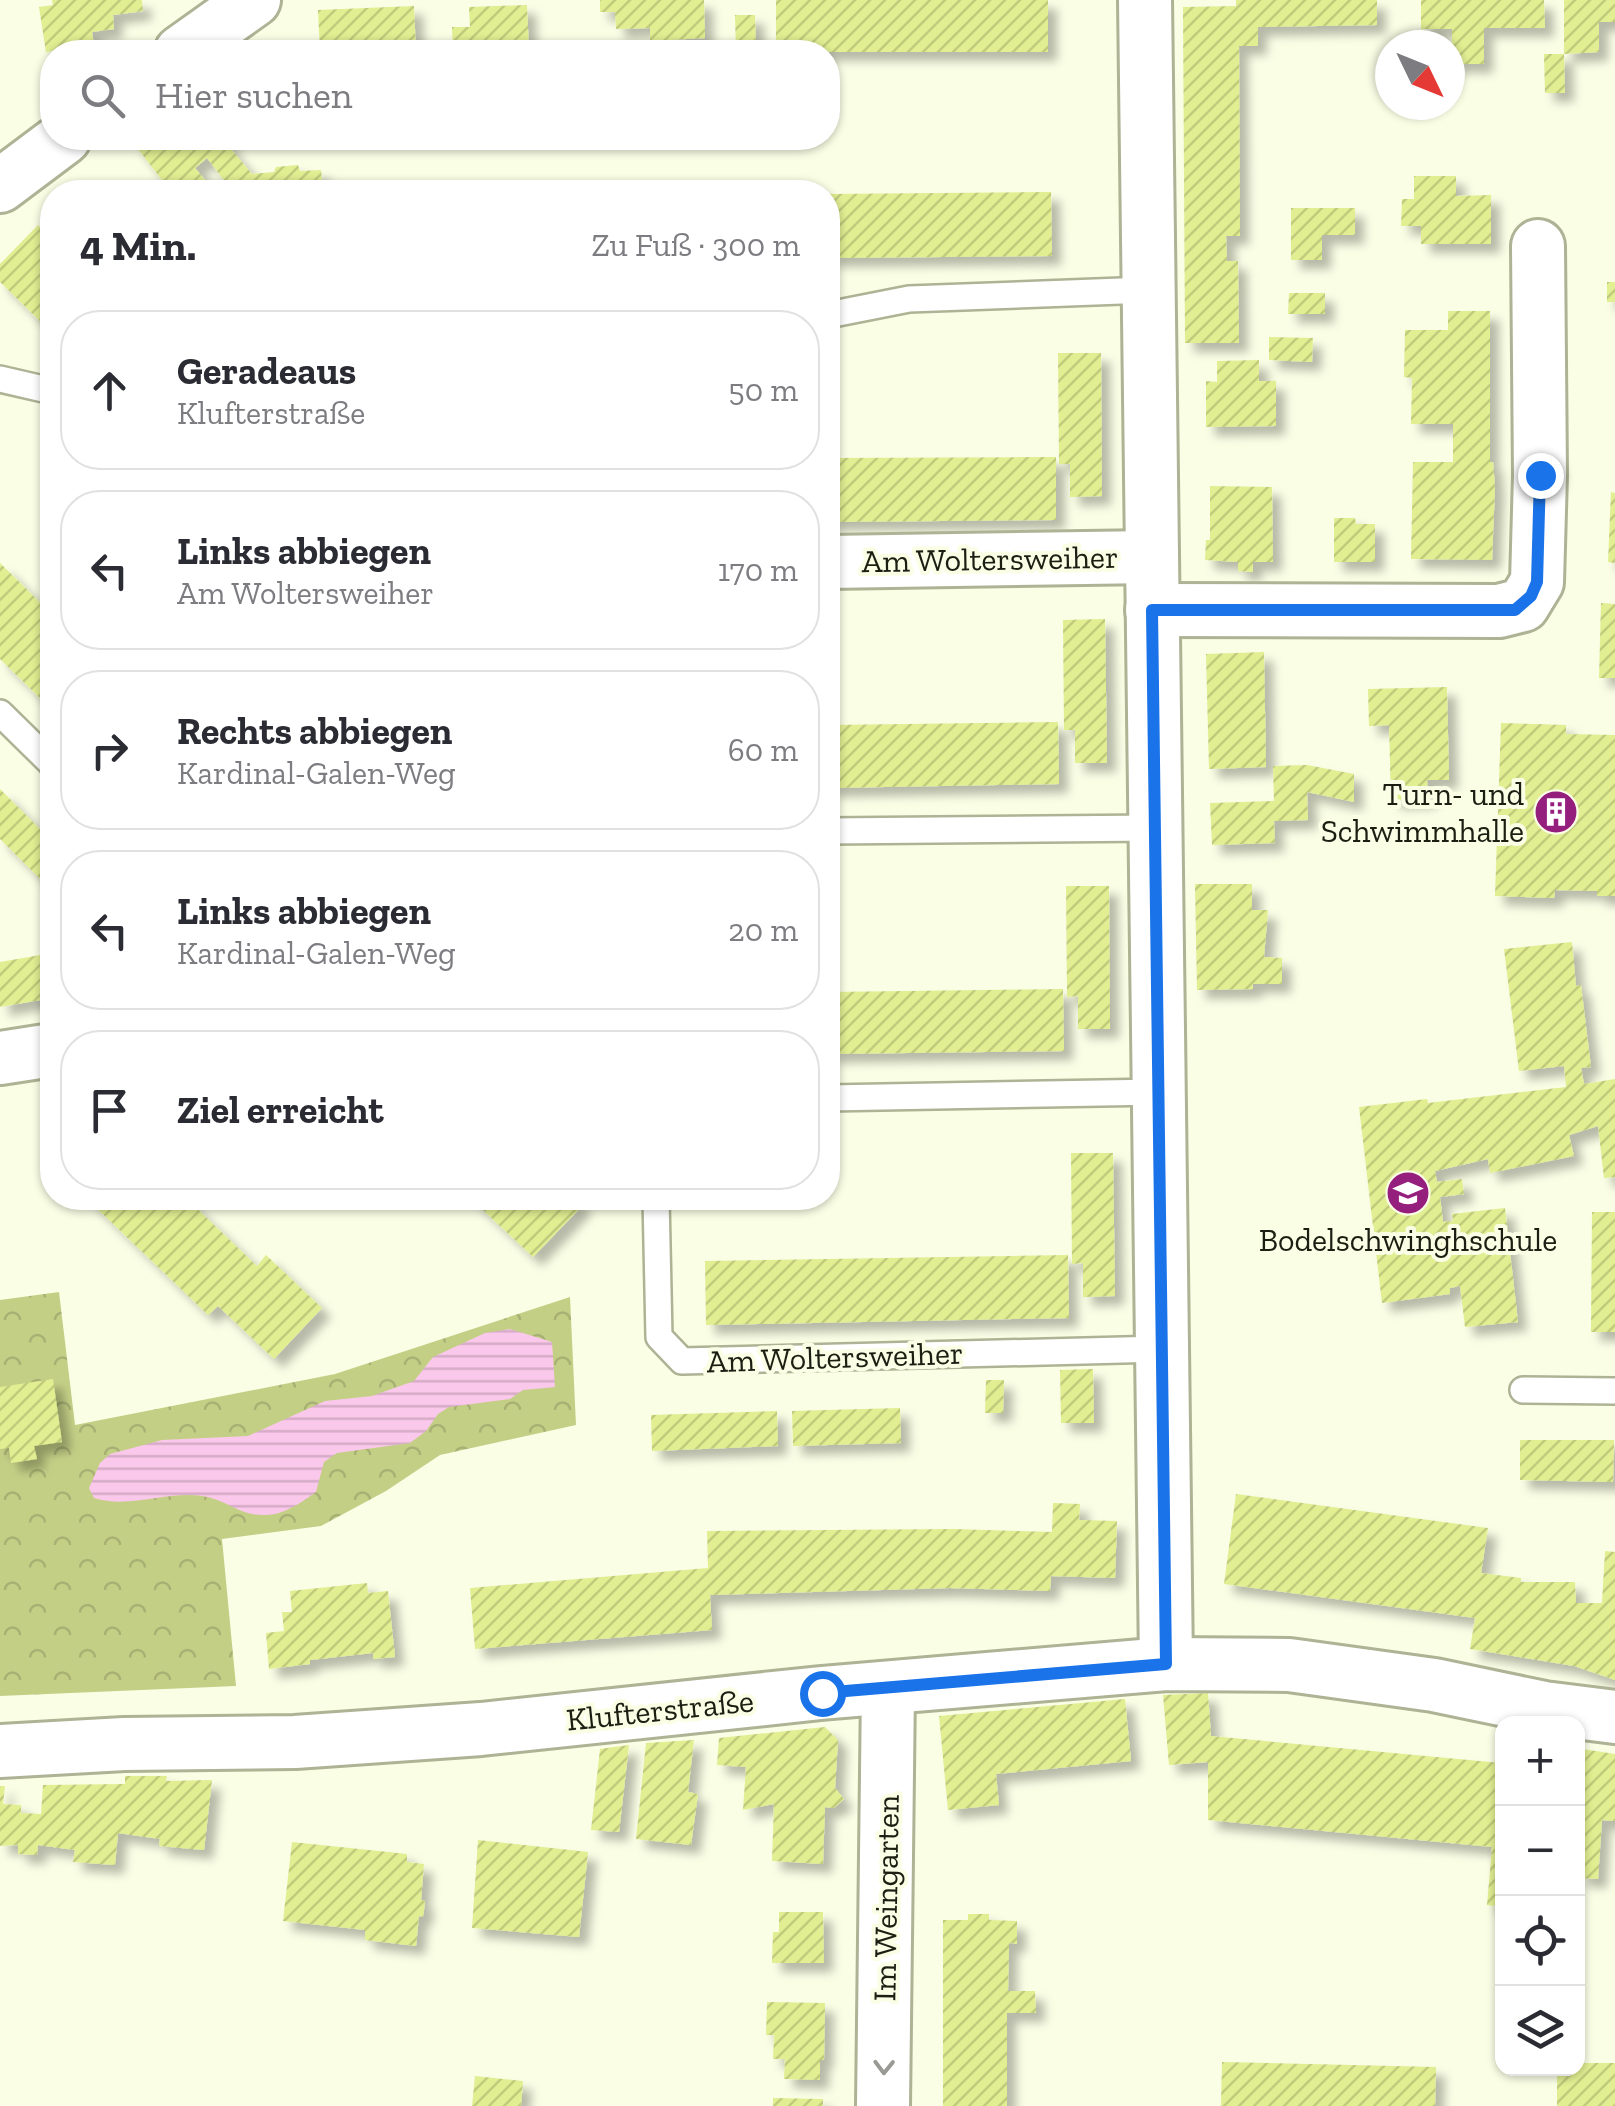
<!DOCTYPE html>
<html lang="de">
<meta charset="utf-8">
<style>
:root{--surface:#fff;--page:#f2f2f3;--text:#2b2b33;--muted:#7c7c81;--line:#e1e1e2}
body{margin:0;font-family:"Zilla Slab",serif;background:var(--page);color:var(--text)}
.controls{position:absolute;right:30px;bottom:30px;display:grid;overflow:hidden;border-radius:20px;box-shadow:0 2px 8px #0004}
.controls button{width:90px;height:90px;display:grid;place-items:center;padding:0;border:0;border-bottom:2px solid var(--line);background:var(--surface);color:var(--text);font:50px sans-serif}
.compass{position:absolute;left:1375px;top:30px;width:90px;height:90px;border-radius:50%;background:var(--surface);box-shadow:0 2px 8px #0004;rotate:133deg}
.stop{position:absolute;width:30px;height:30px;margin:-22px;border:8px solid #1a73e8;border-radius:50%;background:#fff}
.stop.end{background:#1a73e8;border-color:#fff;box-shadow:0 2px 10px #0008}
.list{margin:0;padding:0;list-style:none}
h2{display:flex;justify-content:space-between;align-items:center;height:130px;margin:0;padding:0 40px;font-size:42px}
h2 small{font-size:32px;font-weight:400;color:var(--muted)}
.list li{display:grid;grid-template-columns:65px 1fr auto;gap:30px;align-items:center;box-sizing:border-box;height:160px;margin:0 20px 20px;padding:0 20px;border:2px solid var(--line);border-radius:40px}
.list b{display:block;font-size:38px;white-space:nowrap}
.list p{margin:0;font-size:32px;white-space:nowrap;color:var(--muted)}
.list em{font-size:32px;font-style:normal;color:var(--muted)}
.icon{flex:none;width:55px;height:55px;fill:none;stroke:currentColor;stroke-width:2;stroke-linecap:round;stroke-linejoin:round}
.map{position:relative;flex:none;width:1615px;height:2106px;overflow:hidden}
.search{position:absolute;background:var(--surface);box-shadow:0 2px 8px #0004;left:40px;top:40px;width:800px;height:110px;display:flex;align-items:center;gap:25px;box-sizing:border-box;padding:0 35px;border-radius:40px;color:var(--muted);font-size:38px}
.panel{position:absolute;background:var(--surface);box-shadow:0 2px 8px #0004;left:40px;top:180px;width:800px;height:1030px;border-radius:40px}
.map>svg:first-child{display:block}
.park{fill:url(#park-crowns)}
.water{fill:url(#water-rules)}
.building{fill:url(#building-hatch);filter:url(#shadow)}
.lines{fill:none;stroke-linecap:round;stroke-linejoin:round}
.service-casing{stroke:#adb394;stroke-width:30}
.minor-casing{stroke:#adb394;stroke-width:58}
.service{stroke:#fff;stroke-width:25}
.minor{stroke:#fff;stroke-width:52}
.oneway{stroke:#999a94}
.route{stroke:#1a73e8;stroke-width:12}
.labels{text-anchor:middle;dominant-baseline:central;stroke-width:8;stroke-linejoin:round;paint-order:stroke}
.street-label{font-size:32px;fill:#1c1e12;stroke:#fafee5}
.poi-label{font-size:32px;fill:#1c1e12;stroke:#fafee5;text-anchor:end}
</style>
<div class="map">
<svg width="1615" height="2106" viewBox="0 0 1615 2106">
<defs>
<pattern id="park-crowns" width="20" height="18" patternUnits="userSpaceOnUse" patternTransform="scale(2.5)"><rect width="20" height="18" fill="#c4cf86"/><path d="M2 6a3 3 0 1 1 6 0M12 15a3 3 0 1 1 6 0" fill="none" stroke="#a8b173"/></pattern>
<pattern id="water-rules" width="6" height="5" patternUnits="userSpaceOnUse" patternTransform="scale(2.5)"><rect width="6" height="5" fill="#fac8ea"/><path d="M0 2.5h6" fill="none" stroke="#d6abc8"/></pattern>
<pattern id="building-hatch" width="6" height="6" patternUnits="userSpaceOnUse" patternTransform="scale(2.5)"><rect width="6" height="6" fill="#e1ee91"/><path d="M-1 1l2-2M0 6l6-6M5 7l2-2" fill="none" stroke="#c0cc7c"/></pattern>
<filter id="shadow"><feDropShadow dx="9" dy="9" stdDeviation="5" flood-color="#0004"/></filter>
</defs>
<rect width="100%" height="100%" fill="#fafee5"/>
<path class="park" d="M59,1292L75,1425L335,1374L570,1297L576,1425L440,1455L386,1491L321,1526L222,1539L236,1686L0,1696V1300Z"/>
<path class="water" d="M510,1329L552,1342L555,1387L523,1390L510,1399L449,1407L438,1414L426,1431L410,1443L337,1453L324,1462L316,1492C305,1500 289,1511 275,1514C242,1520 230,1500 202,1496C167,1491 129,1509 94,1498L89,1488L100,1463L110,1454L162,1440L248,1436L325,1401L372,1396L414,1381L433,1357L485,1333Z"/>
<g class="building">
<path d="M52,0H142L143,11L113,15L114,29L92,32L94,45L46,52L39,7L53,5Z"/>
<path d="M600,0H704L705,38L650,41V28L616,29L615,12H600Z"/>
<rect x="776" y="0" width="272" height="52"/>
<path d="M1236,0H1377V25L1258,27V46H1239L1240,236H1226L1227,261H1238L1239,343H1185L1183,7L1236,6Z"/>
<path d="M1421,0H1544L1545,28H1484V64H1452V29H1421Z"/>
<path d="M1564,0H1615V22H1599V52L1564,54Z"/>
<path d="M527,5L529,52H453L452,27H470L469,7Z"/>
<path d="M414,6L416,52H320L318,10Z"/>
<path d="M735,15H755L756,51L736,50Z"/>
<path d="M1544,54H1564L1565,93H1545Z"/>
<path d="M136,138H234L226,143L252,174L274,172L276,167L298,165L300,171L321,170L323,192H233L207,158L195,168L206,181L191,192L179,182L169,189L134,144Z"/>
<path d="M1414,176H1456V196L1491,195V244H1421V226H1401L1402,199H1414Z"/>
<path d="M1051,192L1052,256L828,258V194Z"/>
<path d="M1291,208H1355V235H1322V260H1291Z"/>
<path d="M38,225L52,239V333L0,282V264Z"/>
<rect x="1607" y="282" width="8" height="20"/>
<path d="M1289,293H1325V314H1288Z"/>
<path d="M1448,311H1490V462H1493L1495,487L1492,560L1411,559L1413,462H1453V424H1411L1412,378L1404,377L1405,330H1448Z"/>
<path d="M1269,337L1313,338L1312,362L1269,360Z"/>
<path d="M1058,353H1101L1102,496L1070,497V464H1059Z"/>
<path d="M1259,360V381H1276V426L1206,427V381L1217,382V361Z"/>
<path d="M1056,457V520L828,522V458Z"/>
<path d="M1210,486L1272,487L1273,562H1253V572L1238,571V562L1205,560L1206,540H1210Z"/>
<path d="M1611,492L1615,493V563L1608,562Z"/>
<path d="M1334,518H1355L1356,524H1375V562H1334Z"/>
<path d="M0,563L52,614V710L0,659Z"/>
<path d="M1601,603L1615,604V678H1599Z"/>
<path d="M1105,619L1107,763H1075V730H1064L1063,620Z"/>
<path d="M1264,652L1266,767L1209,769L1206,654Z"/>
<path d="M1447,687L1449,780H1427L1428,799L1391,800L1389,725L1369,726L1368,689Z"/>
<path d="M1058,722L1059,784L828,788V725Z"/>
<path d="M1501,723L1566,725V734L1615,735V896H1597V891L1555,890L1554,898L1495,896Z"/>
<path d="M1307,765L1354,774V802L1307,792L1308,820L1274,821L1275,843L1212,845L1210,803L1274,801L1273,766Z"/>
<path d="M0,789L52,841V891L0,839Z"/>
<path d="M1195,884H1252V910H1268L1264,957L1282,958V984H1253V989L1197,990Z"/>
<path d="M1066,886H1109L1110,1029H1078V996L1067,997Z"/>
<path d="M1572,942L1576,986L1581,985L1591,1067L1581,1068L1584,1084L1615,1079V1177L1604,1178L1598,1126L1569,1135L1574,1156L1490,1173L1488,1159L1435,1171L1437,1182L1462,1179L1464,1194L1440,1197L1443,1222L1453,1221L1452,1214L1505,1208L1518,1322L1465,1327L1460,1286L1450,1288V1294L1382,1303L1359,1107L1427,1099L1428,1103L1566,1087L1564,1066L1519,1071L1504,949Z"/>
<path d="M52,953V998L0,1007V962Z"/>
<path d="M1063,989L1064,1051L828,1054V992Z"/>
<path d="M1071,1153H1113L1115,1296L1083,1297V1263L1072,1264Z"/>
<path d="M86,1198H186L257,1266L266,1255L322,1308L274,1359L218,1306L208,1315Z"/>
<path d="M470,1198H575L583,1205L533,1257Z"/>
<path d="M1592,1212H1615V1332H1591Z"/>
<path d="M1068,1255L1069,1318L706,1325L705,1261Z"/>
<path d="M1093,1369L1094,1423H1061L1060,1370Z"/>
<path d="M53,1379L62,1442L34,1446L37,1459L11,1463L9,1448L0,1449V1387Z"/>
<path d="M986,1380H1004L1003,1413H985Z"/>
<path d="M900,1408L901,1443L793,1446L792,1411Z"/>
<path d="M777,1411L778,1446L652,1451L651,1415Z"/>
<path d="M1520,1440H1614L1613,1482L1520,1480Z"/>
<path d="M1236,1494L1488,1528L1481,1573L1521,1578V1582H1575L1576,1603H1602L1605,1551L1615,1552V1680L1574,1666L1470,1649L1475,1618L1224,1584Z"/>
<path d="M1053,1503L1080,1504L1079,1520L1117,1521L1115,1578L1051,1576L1050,1591L950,1588L710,1595L712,1630L475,1649L470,1588L708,1568L707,1531L953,1529L1052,1532Z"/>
<path d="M367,1583L368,1593L388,1591L395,1657L373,1659V1653L310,1660V1664L269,1669L266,1633L284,1631L282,1612H292L290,1591Z"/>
<path d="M1208,1693L1211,1736L1501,1763L1495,1822L1502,1823V1907L1487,1905L1492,1847L1208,1820V1762L1169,1765L1163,1695Z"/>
<path d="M1125,1699L1131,1761L996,1774L999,1805L948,1810L939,1716Z"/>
<path d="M825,1727L838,1740L835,1788L844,1799L834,1808L825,1807L823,1864L772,1861L774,1804L743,1810L746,1767L717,1765L719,1738Z"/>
<path d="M694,1740L688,1792L698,1794L691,1845L636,1839L646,1743Z"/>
<path d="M629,1745L619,1832L591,1830L600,1749Z"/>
<path d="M1583,1749L1615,1754V1821L1602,1820L1598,1879L1578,1878Z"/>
<path d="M125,1776H167L166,1781L212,1780L204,1850L159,1846L160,1839L118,1833L115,1865L73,1862L75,1850L38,1845L37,1855L18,1854V1845L0,1846V1786H5L3,1804L21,1805V1813L41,1814L43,1785L125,1784Z"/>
<path d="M478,1840L588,1852L579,1937L472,1928Z"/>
<path d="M292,1842L407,1854V1862L424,1864L421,1900L425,1901L424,1910L423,1917L419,1916L416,1946L365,1940V1930L283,1921Z"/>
<path d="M779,1912H823L824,1963H772L773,1932H779Z"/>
<path d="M968,1914H989V1920L1017,1921V1944L1009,1943L1008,1991H1035L1036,2013H1007V2106H943V1920H968Z"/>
<path d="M767,2002L825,2003L824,2060H820V2080L784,2079L785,2059H773L774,2035H766Z"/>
<path d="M1222,2062L1436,2067L1435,2106H1221Z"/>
<path d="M1578,2063H1615V2106H1557V2068H1578Z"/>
<path d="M475,2076L523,2081L521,2106H472Z"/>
<path d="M773,2098L823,2099V2106H773Z"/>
</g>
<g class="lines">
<defs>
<g id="service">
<path d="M828,315L909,299L1148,290"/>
<path d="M0,379L52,391"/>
<path d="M0,713L52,764"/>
<path d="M828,831L1155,828"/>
<path d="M828,1098L1159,1092"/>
<path d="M656,1198L659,1337L682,1361L1162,1349"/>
<path d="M1523,1390L1615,1391"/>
</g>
<g id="minor">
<path d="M1145,0L1166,1664"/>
<path d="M181,52L254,0"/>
<path d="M0,186L64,138"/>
<path d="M828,562L1152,557"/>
<path d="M1152,610L1499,611L1523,605L1537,582L1540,475L1538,246"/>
<path d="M0,1058L52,1050"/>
<path d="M0,1751L124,1744L295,1742L481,1729L821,1693L1166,1664L1289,1665L1434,1685L1544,1708L1615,1717"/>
<path d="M883,2106L888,1689"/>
</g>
</defs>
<use href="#service" class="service-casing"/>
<use href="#minor" class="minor-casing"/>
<use href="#service" class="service"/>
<use href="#minor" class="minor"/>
</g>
<defs><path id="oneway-chevron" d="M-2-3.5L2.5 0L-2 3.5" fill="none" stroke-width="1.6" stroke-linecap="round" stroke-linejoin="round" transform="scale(2.5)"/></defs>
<use class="oneway" href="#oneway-chevron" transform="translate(884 2067) rotate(91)"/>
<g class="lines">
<path class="route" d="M822,1693L1166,1664L1152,610H1515L1531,596L1537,582L1540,475"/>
</g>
<defs>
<symbol id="building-disc" viewBox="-11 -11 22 22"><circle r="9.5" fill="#951f7d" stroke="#fafee5"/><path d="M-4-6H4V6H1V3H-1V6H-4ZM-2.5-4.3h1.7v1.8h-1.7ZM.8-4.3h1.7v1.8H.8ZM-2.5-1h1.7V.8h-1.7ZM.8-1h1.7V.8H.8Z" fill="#fff"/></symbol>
<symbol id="school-disc" viewBox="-11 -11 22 22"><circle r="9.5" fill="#951f7d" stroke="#fafee5"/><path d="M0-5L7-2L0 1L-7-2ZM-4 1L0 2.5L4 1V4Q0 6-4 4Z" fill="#fff"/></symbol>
</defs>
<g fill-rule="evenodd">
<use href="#building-disc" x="1531" y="787" width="50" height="50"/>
<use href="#school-disc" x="1383" y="1168" width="50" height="50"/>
</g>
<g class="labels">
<g class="street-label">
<text transform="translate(990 559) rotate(-1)">Am Woltersweiher</text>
<text transform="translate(835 1357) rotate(-2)">Am Woltersweiher</text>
<text transform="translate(660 1710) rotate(-6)">Klufterstraße</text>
<text transform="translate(886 1898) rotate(-89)">Im Weingarten</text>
</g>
<g class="poi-label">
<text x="1524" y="794">Turn- und<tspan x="1524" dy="37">Schwimmhalle</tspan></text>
<text x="1408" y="1240" text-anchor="middle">Bodelschwinghschule</text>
</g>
</g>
</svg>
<div class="controls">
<button>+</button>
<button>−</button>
<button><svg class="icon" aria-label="locate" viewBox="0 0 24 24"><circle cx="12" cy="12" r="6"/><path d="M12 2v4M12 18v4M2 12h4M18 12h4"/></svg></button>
<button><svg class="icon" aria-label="layers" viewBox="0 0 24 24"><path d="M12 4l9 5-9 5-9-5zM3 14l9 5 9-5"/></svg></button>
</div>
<svg class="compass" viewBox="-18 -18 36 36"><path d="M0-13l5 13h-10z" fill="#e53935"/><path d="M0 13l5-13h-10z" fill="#7c7c81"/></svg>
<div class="stop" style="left:822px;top:1693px"></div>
<div class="stop end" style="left:1540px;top:475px"></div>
<div class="search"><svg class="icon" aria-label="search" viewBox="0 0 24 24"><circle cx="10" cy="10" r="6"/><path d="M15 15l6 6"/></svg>Hier suchen</div>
<section class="panel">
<h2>4 Min.<small>Zu Fuß · 300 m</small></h2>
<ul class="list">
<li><svg class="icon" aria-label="ahead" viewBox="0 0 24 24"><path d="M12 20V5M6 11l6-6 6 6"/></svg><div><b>Geradeaus</b><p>Klufterstraße</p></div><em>50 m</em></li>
<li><svg class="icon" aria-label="left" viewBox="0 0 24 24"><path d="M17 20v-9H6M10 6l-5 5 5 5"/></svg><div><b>Links abbiegen</b><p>Am Woltersweiher</p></div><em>170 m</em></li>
<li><svg class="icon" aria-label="right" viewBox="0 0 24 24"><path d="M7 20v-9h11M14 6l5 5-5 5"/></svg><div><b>Rechts abbiegen</b><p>Kardinal-Galen-Weg</p></div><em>60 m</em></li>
<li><svg class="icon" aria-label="left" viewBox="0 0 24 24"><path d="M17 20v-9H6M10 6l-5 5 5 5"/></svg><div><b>Links abbiegen</b><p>Kardinal-Galen-Weg</p></div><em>20 m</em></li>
<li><svg class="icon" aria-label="arrive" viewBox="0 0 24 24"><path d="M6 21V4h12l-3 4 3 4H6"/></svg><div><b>Ziel erreicht</b></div></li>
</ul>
</section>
</div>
